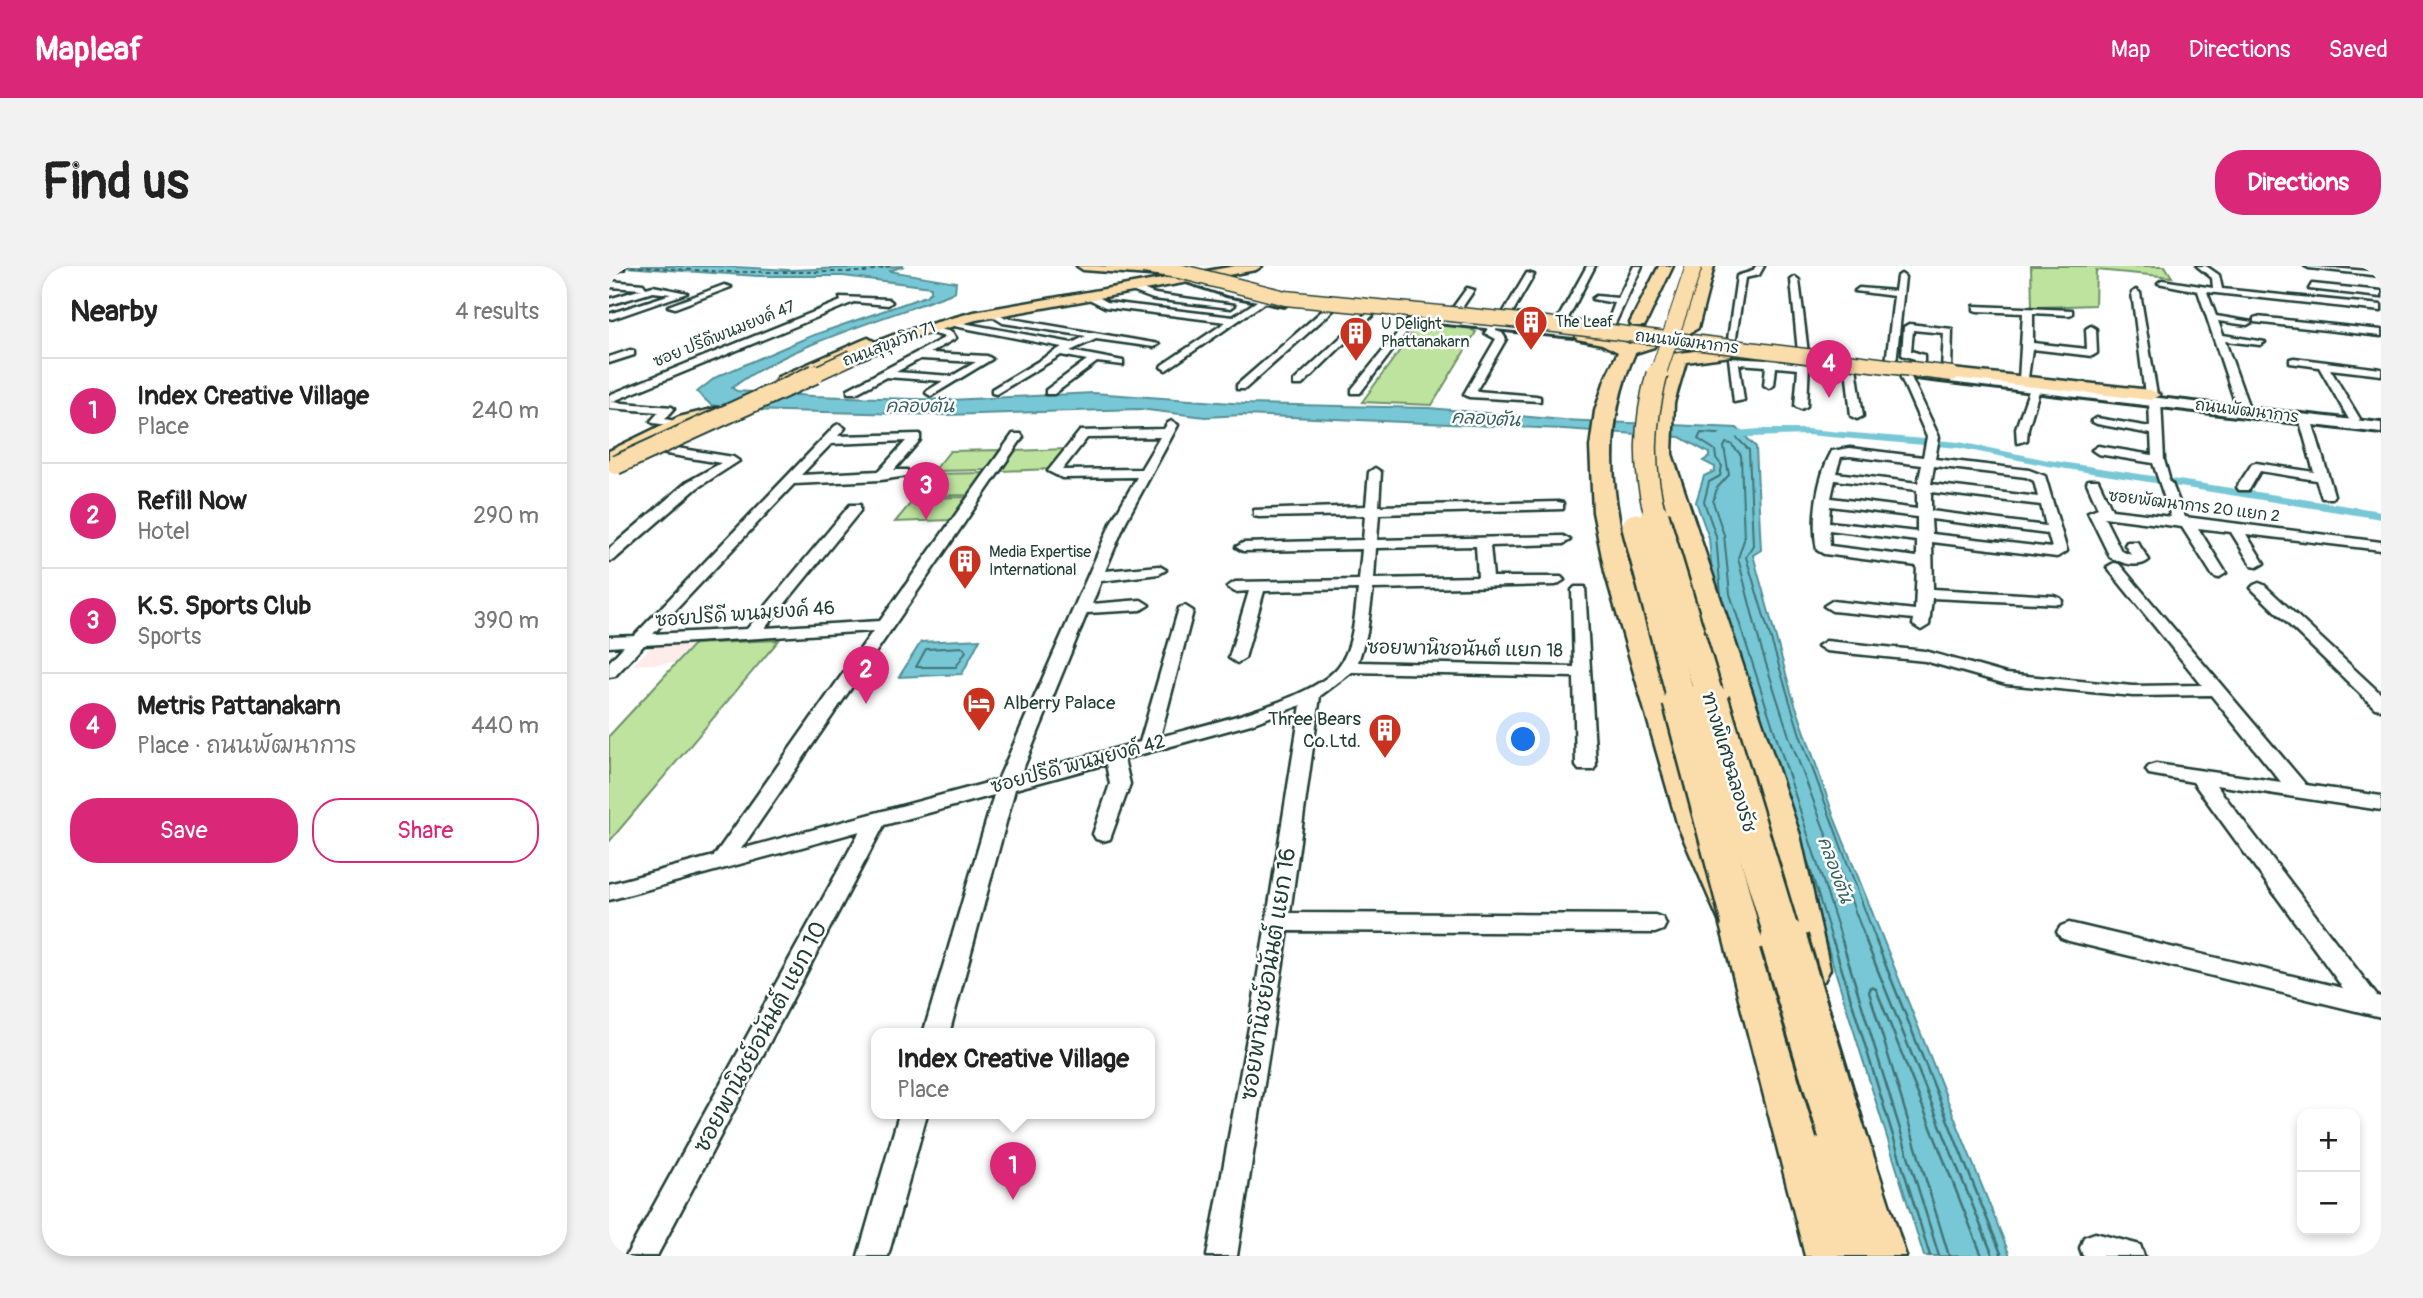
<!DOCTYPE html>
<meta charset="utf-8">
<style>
:root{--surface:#fff;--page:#f2f2f2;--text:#222;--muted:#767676;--line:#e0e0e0;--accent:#db2777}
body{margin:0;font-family:Pangolin,"Playpen Sans Thai",sans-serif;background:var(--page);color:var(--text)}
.controls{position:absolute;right:21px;bottom:21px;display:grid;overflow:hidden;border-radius:14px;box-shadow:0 4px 10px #0003}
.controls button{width:63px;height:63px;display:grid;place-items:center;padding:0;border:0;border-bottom:2px solid var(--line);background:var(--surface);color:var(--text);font:35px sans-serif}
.you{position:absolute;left:915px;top:474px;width:24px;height:24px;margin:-18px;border:5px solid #fff;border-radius:50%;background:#1a73e8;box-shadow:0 0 0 10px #1a73e833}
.badge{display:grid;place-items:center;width:46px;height:46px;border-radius:50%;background:var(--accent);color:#fff;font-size:23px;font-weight:700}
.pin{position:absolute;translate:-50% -58px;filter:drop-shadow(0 2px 4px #0008)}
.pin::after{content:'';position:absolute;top:37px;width:24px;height:21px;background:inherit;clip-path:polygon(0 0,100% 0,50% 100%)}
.popup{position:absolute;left:262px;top:762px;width:284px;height:91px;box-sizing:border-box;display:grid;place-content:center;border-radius:14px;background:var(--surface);filter:drop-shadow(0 2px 5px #0005);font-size:23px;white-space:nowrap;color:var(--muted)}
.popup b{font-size:26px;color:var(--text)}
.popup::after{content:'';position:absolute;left:50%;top:100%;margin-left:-14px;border:14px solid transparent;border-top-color:var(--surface)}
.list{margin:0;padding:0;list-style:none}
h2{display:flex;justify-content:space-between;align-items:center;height:91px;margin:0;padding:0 28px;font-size:30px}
h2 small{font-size:23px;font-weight:400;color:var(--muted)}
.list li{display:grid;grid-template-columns:46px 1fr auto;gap:21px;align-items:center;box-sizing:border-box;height:105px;padding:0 28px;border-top:2px solid var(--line)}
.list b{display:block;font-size:26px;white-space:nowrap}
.list p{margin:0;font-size:23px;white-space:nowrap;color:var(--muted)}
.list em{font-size:23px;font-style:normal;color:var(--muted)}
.actions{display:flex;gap:14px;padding:21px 28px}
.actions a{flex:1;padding:16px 0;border:2px solid var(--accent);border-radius:28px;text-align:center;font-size:24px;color:var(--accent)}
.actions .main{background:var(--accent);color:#fff}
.map{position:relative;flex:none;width:1772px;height:990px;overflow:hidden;border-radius:28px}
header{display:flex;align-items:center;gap:42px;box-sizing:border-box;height:98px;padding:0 35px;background:var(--accent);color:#fff}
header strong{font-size:33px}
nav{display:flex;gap:38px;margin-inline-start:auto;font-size:24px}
.intro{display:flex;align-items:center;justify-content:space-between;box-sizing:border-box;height:168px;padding:0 42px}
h1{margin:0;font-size:49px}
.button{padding:18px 32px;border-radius:28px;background:var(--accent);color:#fff;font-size:24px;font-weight:700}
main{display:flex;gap:42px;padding:0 42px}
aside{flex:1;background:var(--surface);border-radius:28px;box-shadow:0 4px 10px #0003}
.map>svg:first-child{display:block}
.built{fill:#feeceb}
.green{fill:#bde39e;stroke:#6e9069;stroke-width:2}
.water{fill:#78c7d6;stroke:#549095;stroke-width:2}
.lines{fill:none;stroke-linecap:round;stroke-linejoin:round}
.shore-far1{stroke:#437475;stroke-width:2}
.shore{stroke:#437475;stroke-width:2.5}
.canal{fill:#78c7d6;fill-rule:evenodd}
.ferry{stroke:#35605c;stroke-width:2;stroke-dasharray:4.5 3.5;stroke-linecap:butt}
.minor-casing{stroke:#1f3d34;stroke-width:5}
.secondary-casing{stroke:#1f3d34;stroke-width:6}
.primary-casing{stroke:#1f3d34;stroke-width:5}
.motorway-casing{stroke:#1f3d34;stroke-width:5}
.minor{fill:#fff;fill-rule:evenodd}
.secondary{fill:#fff;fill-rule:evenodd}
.primary{fill:#faddab;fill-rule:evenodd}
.motorway{fill:#faddab;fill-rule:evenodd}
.primary-bridge-far1-casing{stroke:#1f3d34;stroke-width:17;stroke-linecap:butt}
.primary-bridge-casing{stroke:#1f3d34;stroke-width:22;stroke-linecap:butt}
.motorway-bridge-far4-casing{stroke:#1f3d34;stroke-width:18;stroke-linecap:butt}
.motorway-bridge-far3-casing{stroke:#1f3d34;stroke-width:24;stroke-linecap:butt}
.motorway-bridge-far2-casing{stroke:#1f3d34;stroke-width:32;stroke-linecap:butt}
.motorway-bridge-far1-casing{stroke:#1f3d34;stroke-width:40;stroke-linecap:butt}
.motorway-bridge-casing{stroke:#1f3d34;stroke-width:52;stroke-linecap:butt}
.primary-bridge-far1{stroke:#faddab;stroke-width:14}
.primary-bridge{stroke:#faddab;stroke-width:18}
.motorway-bridge-far4{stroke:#faddab;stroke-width:16}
.motorway-bridge-far3{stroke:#faddab;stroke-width:21}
.motorway-bridge-far2{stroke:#faddab;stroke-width:27}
.motorway-bridge-far1{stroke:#faddab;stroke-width:35}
.motorway-bridge{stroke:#faddab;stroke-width:46}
.labels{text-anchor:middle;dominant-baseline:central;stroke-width:5;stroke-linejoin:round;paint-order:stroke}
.far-poi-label{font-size:16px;fill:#1f3d34;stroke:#fff;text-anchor:start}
.far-street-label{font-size:16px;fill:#1f3d34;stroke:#fff}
.far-water-label{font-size:18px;font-style:italic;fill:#35605c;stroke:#fff}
.street-label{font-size:19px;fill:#1f3d34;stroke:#fff}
.poi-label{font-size:19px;fill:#1f3d34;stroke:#fff;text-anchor:start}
.near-street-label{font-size:23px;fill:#1f3d34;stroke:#fff}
</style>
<header>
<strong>Mapleaf</strong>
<nav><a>Map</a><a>Directions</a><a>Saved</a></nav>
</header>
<div class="intro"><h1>Find us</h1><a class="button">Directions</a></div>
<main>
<aside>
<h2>Nearby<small>4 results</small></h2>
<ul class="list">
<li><span class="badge">1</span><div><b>Index Creative Village</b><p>Place</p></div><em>240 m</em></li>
<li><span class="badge">2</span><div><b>Refill Now</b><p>Hotel</p></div><em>290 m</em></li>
<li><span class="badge">3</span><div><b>K.S. Sports Club</b><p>Sports</p></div><em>390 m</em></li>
<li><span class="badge">4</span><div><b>Metris Pattanakarn</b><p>Place · ถนนพัฒนาการ</p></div><em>440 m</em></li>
</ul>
<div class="actions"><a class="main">Save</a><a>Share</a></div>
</aside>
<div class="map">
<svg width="1772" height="990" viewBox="0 0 1772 990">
<rect width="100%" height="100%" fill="#fff"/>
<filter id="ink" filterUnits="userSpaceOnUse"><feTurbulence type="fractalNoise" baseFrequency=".0143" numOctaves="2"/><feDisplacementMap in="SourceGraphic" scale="14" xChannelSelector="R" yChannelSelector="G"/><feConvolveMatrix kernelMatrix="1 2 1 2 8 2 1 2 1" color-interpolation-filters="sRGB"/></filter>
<g filter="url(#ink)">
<path class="built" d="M84,377L65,397L24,399L45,378Z"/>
<g class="green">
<path d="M1422,0H1556L1563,11L1487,4L1486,39L1430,41H1423Z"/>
<path d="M813,54L866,59L863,64L867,66L823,139L753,136Z"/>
<path d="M456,183L444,203L392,205L406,185Z"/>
<path d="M392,184L377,204L325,205L341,185Z"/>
<path d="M376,207L360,229L305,230L323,208Z"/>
<path d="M361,231L343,254L286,256L306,232Z"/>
<path d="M170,374L0,576V470L85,378Z"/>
</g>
<g class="water">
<path d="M0,0H107L180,4L295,0L280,5L347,16L346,26C279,52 178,79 123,122L128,125L204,130L340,134L484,127L637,138L820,142L955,154L1128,162L1147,181L1152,284L1144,289L1182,426L1225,551L1401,990H1315L1215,669L1105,331L1100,272L1087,236L1095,210L1106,205V201L1094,195L1100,191V187L1071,171L955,163L634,149L596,151L530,143L337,149L139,144L102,139L88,126L107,111L202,70L317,30L322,26V21L234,10H149Z"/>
<path d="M371,373L353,408L290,411L312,376Z"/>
</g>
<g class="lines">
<g class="shore-far1">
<path d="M1112,329L1107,270L1095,236L1100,216L1111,210L1113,200L1107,192L1106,184L1089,173L1092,167L1125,169L1140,184L1144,279L1137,291L1191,469L1268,677"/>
<path d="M354,381L357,385L347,401H307L317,383Z"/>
<path d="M1199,596L1224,677"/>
<path d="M1234,677L1121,328L1115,269L1104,236L1108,222L1120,209L1115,181L1117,177L1122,178L1132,189L1135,274L1129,292L1152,382L1180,470L1258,677"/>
</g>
<g class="shore">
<path d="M1224,675L1321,990"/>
<path d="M1233,675L1330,990"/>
<path d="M1257,675L1384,990"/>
<path d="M1267,675L1393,990"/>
<path d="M1340,990L1260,726L1262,721L1267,723L1373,990"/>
</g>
<path class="canal" d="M1151,163H1198L1350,176L1439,194L1772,245V253L1439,200L1350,182L1198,169L1114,172L1109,169L1114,166Z"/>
<path class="ferry" d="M14,0L121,6H256L281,0"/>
<defs>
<g id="minor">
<path d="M978,0H986L956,58L948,60L946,58Z"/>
<path d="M1025,0H1033L1003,64L995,66L1006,37L983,33L987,30L1009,32Z"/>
<path d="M1147,0H1155L1150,9L1136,12L1126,78L1118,80L1128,10L1144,5Z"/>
<path d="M1588,0H1597L1610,9L1613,23L1772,39V45L1598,26L1607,50L1643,56L1638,59L1609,55L1614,69L1656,76L1651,79L1616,75L1639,139L1633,142L1627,139L1589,25L1549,17L1553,14L1604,22L1603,12Z"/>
<path d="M1696,0L1772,6V10L1700,2Z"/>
<path d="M8,1L15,3L0,8V3Z"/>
<path d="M918,7L925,9L899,54H893L891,52Z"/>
<path d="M1292,8L1296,11L1287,97L1282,100L1277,97L1285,30L1246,25L1250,22L1286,25L1288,11Z"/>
<path d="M1186,11L1190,14L1200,95L1198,140L1192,143L1186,140L1189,103L1167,101L1165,119L1160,122L1155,119L1157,100L1130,98L1135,134L1125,136L1120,92L1158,94L1163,88L1167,89L1168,95L1190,97L1182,14Z"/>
<path d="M0,15L34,18L37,22L44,20L78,27L3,53L0,52V48L62,28L44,26L0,39V33L33,23L0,21Z"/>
<path d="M1703,18L1772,25V31L1700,23Z"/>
<path d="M115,19L122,21L66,42L59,40Z"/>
<path d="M523,19L546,28L626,39L622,42L544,33L520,24Z"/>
<path d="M858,22L865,24L848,49H842L840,47Z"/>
<path d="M1527,24L1531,27L1548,129L1542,132L1536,129L1523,27Z"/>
<path d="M478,28H484L498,36L624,51L654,31L661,33L557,104L552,101L553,99L617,56L496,41L478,32Z"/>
<path d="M231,31L279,33L283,36L279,39L245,36L2,136L63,141L65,143L56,153L75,157V161L44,157L42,155L50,146L0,142V129L232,35Z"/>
<path d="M720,39L728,41L636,123H628V119Z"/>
<path d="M1365,40L1463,44V48L1460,49L1424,47V77L1478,83L1477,63L1482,60L1487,63L1488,87L1483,90L1423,83L1419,112L1410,114L1414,47L1368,45L1365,44Z"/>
<path d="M762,43L765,44V48L693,119H685V115Z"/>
<path d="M383,44L397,52L550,78L545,81L487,73L461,85L514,95V99L488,96L445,128H437V124L478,94L452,89L387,128L383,127V123L453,81L340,59L337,58V54L463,77L477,70L394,57L378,47Z"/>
<path d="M804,48L809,51L751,127H743V123Z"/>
<path d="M1648,51L1772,64V70L1645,56V52Z"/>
<path d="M882,58H888L887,65L893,67L897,73L867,125L927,130L931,131V135L860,131L855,128L887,73L876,67Z"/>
<path d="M1300,58L1343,63L1342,105L1333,103L1335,67L1304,64L1302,85L1315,89V102H1307L1306,93L1293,89L1295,61Z"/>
<path d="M317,60L343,66L347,72L321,87L378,90L383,93L322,130L317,127L318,125L334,115L277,111L247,127H239V123L337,71L314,65L312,63ZM311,93H312L367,96L343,110L287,106Z"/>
<path d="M21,84L25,85V89L0,97V91Z"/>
<path d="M1685,92L1772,103V109L1721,103L1751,153L1749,155H1741L1710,101L1681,97V93Z"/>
<path d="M1242,98L1247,101L1254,150L1248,153L1242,150L1237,101Z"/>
<path d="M1291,105L1300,107L1330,171L1326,193L1420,204L1436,210L1458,285L1448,291L1323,276L1324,323L1445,330L1451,332L1453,335L1451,338L1323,332L1320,359L1312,364L1304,359L1305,353L1223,345L1215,340L1223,335L1306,344L1308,300L1215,288L1208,284C1202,254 1208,212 1223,185L1241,182L1314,191L1318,171L1290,107ZM1241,190L1313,199L1309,217L1227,207L1232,191ZM1325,200L1417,211L1425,215L1429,231L1322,218ZM1226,214L1308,224V243L1222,232ZM1322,226L1432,239L1437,260L1322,245ZM1221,240L1308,251V266L1220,256ZM1322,253L1439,268L1443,282L1323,268ZM1220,264L1308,275V291L1221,280Z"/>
<path d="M1426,119L1431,122L1419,162L1418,174L1408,177L1407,162L1421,122Z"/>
<path d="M1546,132L1552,135L1555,194L1560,212L1559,215L1563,218L1576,251L1772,276V284L1637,268L1655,297L1648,301L1643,300L1622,266L1589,262L1617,307L1609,312L1604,310L1573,261L1495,251L1512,285L1522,289L1516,279L1518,276H1528L1540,294C1530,303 1512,297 1501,291L1479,246L1489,242L1478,217L1479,214H1489L1503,244L1562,251L1544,197L1489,188L1483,184L1489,180L1543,189L1542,168L1488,158L1482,155L1488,152L1541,161L1540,135Z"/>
<path d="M1692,150L1702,152L1725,229L1723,232H1713L1707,214L1651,205L1640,224H1630L1628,221L1643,198L1647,197L1705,206L1690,152Z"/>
<path d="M563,155L569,159L517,255L496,305L550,300L557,304L550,308L492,315L483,338L532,334L540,339L532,344L478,347L412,508L531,476L570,342L576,340L584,345L551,471C595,459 702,435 729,401C745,382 746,346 749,323L655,325L636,392L628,397L620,392L640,325L626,326L618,321L626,316L750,314L753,283L634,285L627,281L634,277L754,274L756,249L650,251L645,250V244L757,240L760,206L766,202L772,206L770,240L949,236L954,237V243L770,248L768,274L954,270L961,274L954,278L881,280L884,311H952L955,314L947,319L764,323L758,367L749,396L965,401L963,324L966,321H976L987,500L984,504H970L967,500L965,411L743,406L711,430L681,647L1046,649L1054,652L1057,658L1054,664L1046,667L679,665L628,990H598L643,745L692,439L642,458L515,493L521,518L501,573L494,575L487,573L484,568L501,518L497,498L406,523L340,768H314L385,529L275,559L48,990H17L251,565L0,634V618L105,590L264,365L35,379L6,410L0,411V396L15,380L0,381V371L25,370L226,160L230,158L236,162L229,170L311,168V174L285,204H298V210L272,214L185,218L44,368L138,363L241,239H251V245L156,362L271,355L404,168H412L414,171L132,583L389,514L503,255L528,211L453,212L439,205L471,165L555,163L559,157ZM551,171L532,203L453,204L478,172ZM297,175L270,205L192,209L222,178ZM867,280L869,311L765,313L767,282Z"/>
<path d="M49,179L124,191L130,195L88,222L5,294L0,295V283L78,216L112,197L45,186L43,183Z"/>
<path d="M1505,297L1510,298L1697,519L1772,530V544L1607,519L1768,730L1772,731V751L1460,675L1452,672L1448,666L1452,660L1460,657L1734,722L1584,516L1540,508L1537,504L1540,500L1547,498L1672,516L1602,429L1524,430L1397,418L1316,395L1217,385L1209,380L1217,375L1316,385L1397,408L1524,420L1593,419L1500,304L1498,301Z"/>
<path d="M1650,317L1655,319L1772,428V443L1766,442L1645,325L1642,322L1645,319Z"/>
<path d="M290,848H318L279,990H249Z"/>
<path d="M1486,967L1531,979L1535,990H1474L1471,982L1475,971Z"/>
</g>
<g id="secondary">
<path d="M578,10L619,22L679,33L681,36L675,40L617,29L574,15L572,13Z"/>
<path d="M821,49L964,63L971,67L964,71L817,56L815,53Z"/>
<path d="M1311,105L1772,157V167L1306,112L1304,109Z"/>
</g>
<g id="primary">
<path d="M468,0C489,0 545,0 560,6L554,10L474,4Z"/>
<path d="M626,0H653L647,4L367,54L302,72L249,94L236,93L188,114L187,120H175L167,114L169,111L254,74L259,72L266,76L292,66L365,46Z"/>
<path d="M1343,103L1542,124L1551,129L1542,134L1337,111L1335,108Z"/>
<path d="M107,142L126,145L129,149L109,161L103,160L101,154L66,166L0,198V185L70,151Z"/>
</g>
<g id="motorway">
<path d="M1050,0H1064L1037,57L1035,60H1023L1021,57Z"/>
<path d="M1091,0H1105L1089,62L1067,75H1055L1053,71L1074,59Z"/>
<path d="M974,64L1004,70L1020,78L1039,72L1047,77L1045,81L1026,87C975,198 1024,312 1059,419C1074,466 1087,515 1105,560C1118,593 1138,623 1150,656C1172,717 1187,781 1205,844L1211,830L1228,824L1245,830L1297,990H1196L1110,655L1069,560L996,306L984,246L981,181L986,145L997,111L1009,86L993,78L968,73L966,69Z"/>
<path d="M1116,81L1122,82L1125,86L1122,90L1077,96L1065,137L1063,188L1191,569L1221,703L1215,715L1200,720L1185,715L1179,703L1155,569L1041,188L1045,137L1063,88Z"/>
</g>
</defs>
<use href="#minor" class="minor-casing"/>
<use href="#secondary" class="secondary-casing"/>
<use href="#primary" class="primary-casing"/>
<use href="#motorway" class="motorway-casing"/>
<use href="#minor" class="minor"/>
<use href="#secondary" class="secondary"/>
<use href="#primary" class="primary"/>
<use href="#motorway" class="motorway"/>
<defs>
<g id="primary-bridge-far1">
<path d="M534,0L570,5L676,32L913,55L1343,108"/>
<path d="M202,110L243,91"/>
</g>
<path id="primary-bridge" d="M7,199L206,108"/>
<path id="motorway-bridge-far4" d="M1048,110L1085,0"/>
<path id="motorway-bridge-far3" d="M1047,252C1033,202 1035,157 1048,108"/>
<g id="motorway-bridge-far2">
<path d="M1046,250L1102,436"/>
<path d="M1027,261L1073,436"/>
</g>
<g id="motorway-bridge-far1">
<path d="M1072,435L1130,655"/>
<path d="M1102,435L1175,677"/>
</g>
<path id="motorway-bridge" d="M1175,675L1232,865"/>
</defs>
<use href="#primary-bridge-far1" class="primary-bridge-far1-casing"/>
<use href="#primary-bridge" class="primary-bridge-casing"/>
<use href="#motorway-bridge-far4" class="motorway-bridge-far4-casing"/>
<use href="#motorway-bridge-far3" class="motorway-bridge-far3-casing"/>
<use href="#motorway-bridge-far2" class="motorway-bridge-far2-casing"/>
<use href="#motorway-bridge-far1" class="motorway-bridge-far1-casing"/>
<use href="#motorway-bridge" class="motorway-bridge-casing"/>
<use href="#primary-bridge-far1" class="primary-bridge-far1"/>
<use href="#primary-bridge" class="primary-bridge"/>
<use href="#motorway-bridge-far4" class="motorway-bridge-far4"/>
<use href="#motorway-bridge-far3" class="motorway-bridge-far3"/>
<use href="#motorway-bridge-far2" class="motorway-bridge-far2"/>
<use href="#motorway-bridge-far1" class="motorway-bridge-far1"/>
<use href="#motorway-bridge" class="motorway-bridge"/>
</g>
</g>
<defs>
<symbol id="building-pin" viewBox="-11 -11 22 30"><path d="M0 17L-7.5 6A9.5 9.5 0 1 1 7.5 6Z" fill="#c8321e" stroke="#fff"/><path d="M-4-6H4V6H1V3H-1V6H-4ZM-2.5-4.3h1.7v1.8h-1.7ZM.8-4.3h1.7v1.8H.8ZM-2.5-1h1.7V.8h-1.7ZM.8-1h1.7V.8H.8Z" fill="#fff"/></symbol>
<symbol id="hotel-pin" viewBox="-11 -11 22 30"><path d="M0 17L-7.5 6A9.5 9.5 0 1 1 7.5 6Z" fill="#c8321e" stroke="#fff"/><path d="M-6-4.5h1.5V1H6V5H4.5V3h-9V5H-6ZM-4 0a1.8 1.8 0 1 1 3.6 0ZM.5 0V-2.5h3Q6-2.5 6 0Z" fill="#fff"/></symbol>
</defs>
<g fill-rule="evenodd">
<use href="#building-pin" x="903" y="37" width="38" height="52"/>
<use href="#building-pin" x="728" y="48" width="38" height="52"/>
<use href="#building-pin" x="337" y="276" width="38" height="52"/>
<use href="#hotel-pin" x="351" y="418" width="38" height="52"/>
<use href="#building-pin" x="757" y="445" width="38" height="52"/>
</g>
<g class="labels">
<g class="far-poi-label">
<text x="946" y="56">The Leaf</text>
<text x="772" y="58">U Delight<tspan x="772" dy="18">Phattanakarn</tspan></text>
<text x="380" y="286">Media Expertise<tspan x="380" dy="18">International</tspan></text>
</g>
<g class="far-street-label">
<text transform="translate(115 68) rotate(-22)">ซอย ปรีดีพนมยงค์ 47</text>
<text transform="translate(1078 76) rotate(7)">ถนนพัฒนาการ</text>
<text transform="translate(280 78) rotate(-21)">ถนนสุขุมวิท 71</text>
<text transform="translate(1638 145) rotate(7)">ถนนพัฒนาการ</text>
<text transform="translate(1585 240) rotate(7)">ซอยพัฒนาการ 20 แยก 2</text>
</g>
<g class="far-water-label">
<text x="311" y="140">คลองตัน</text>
<text transform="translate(877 153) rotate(3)">คลองตัน</text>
<text transform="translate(1226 604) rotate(70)">คลองตัน</text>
</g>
<g class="street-label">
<text transform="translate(136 348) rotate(-4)">ซอยปรีดี พนมยงค์ 46</text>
<text transform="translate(856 383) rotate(1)">ซอยพานิชอนันต์ แยก 18</text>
<text transform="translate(1120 496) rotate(73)">ทางพิเศษฉลองรัช</text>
<text transform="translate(469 498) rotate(-15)">ซอยปรีดี พนมยงค์ 42</text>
</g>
<g class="poi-label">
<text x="394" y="437">Alberry Palace</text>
<text x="752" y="453" text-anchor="end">Three Bears<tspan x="752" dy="22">Co.Ltd.</tspan></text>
</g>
<g class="near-street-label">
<text transform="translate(659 708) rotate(-81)">ซอยพานิชย์อนันต์ แยก 16</text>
<text transform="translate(151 771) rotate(-62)">ซอยพานิชย์อนันต์ แยก 10</text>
</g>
</g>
</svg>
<div class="controls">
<button>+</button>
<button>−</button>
</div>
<div class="you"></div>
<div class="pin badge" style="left:404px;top:934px">1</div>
<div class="popup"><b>Index Creative Village</b>Place</div>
<div class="pin badge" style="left:257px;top:438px">2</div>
<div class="pin badge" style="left:317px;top:254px">3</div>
<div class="pin badge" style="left:1220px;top:132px">4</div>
</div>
</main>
